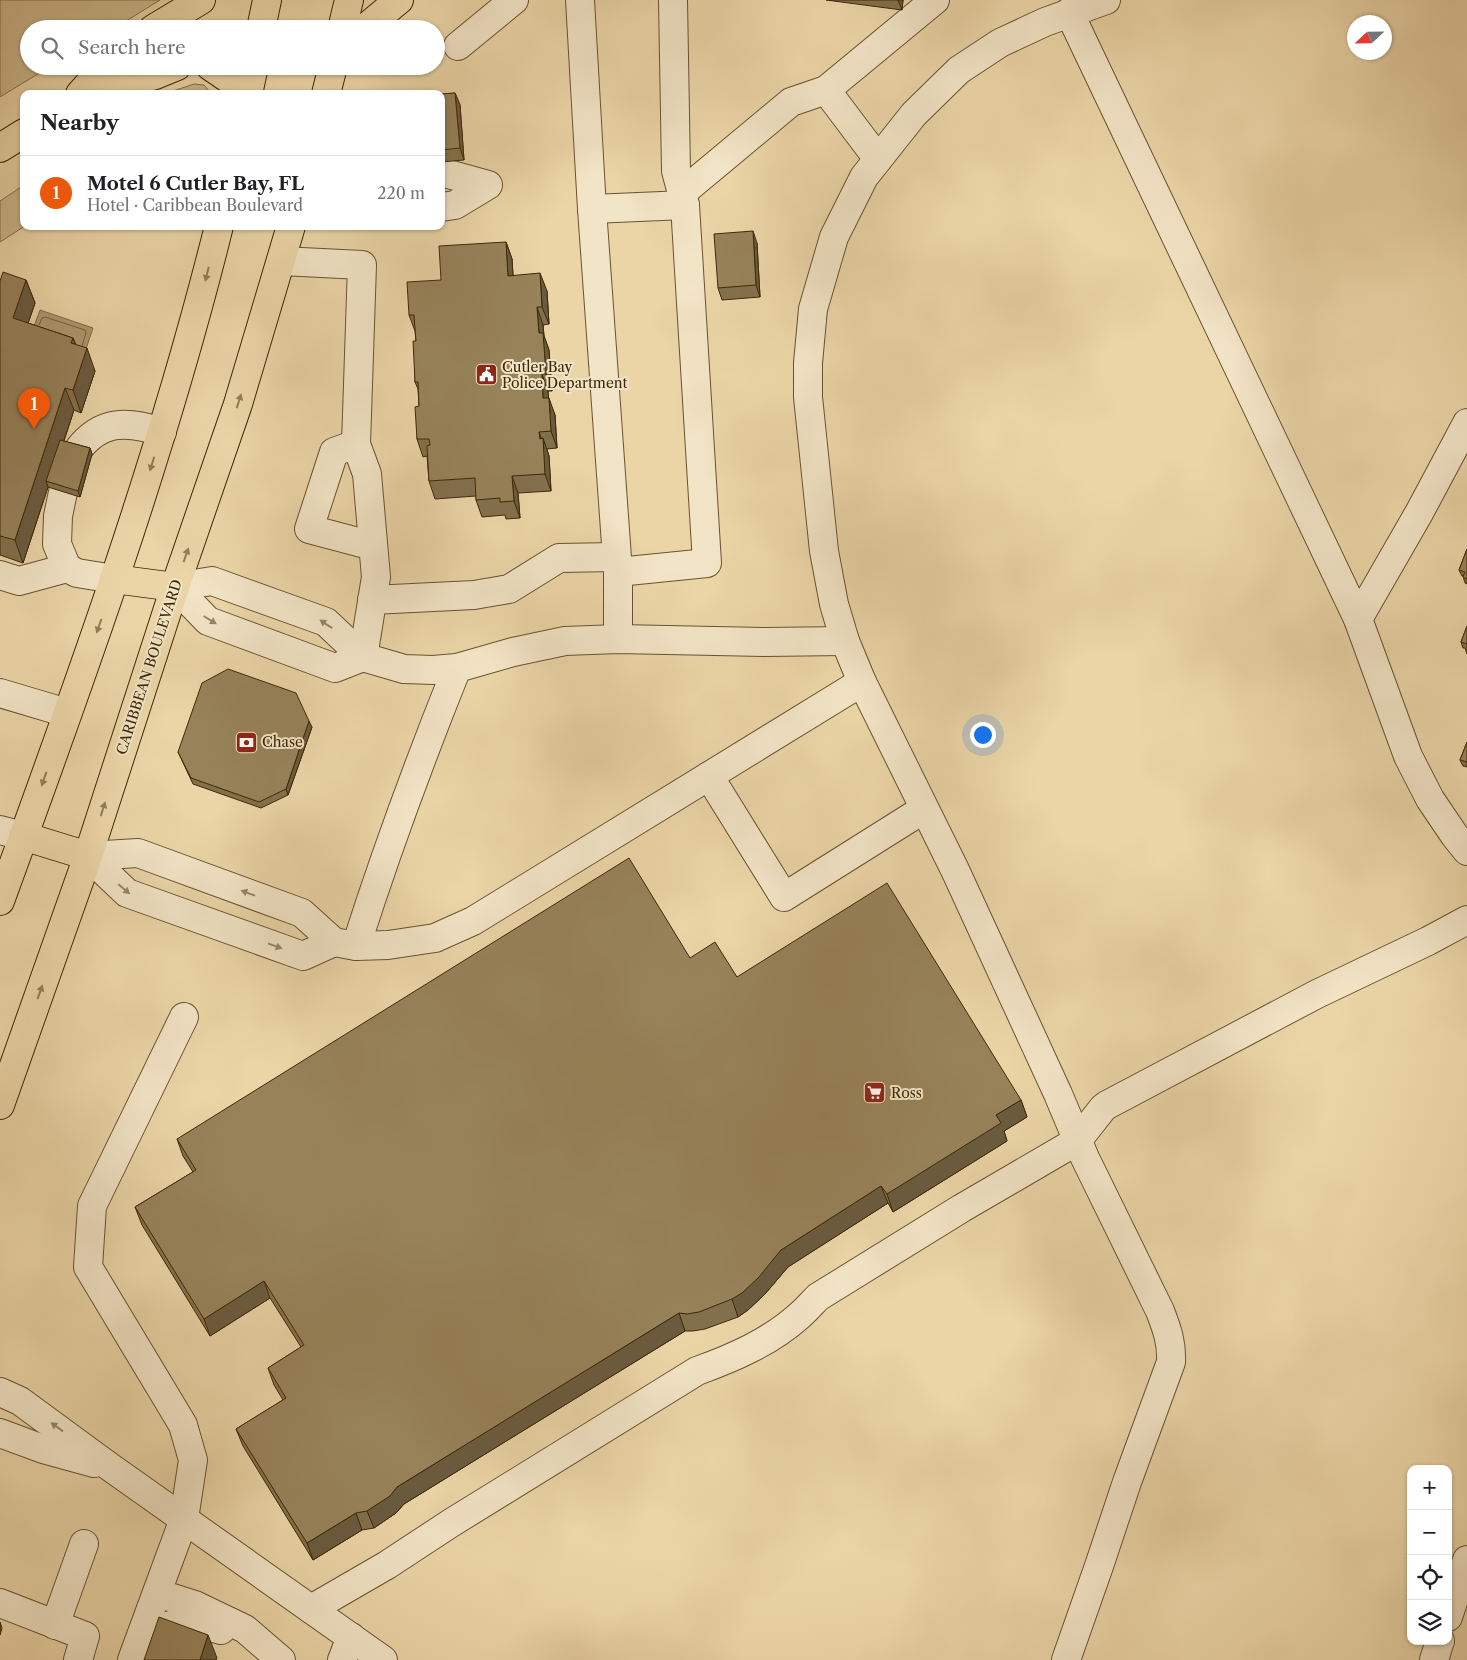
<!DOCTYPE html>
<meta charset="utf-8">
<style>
:root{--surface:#fff;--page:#f6f6f6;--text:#202124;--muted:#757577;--line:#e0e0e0;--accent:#ea580c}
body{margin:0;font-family:"Libre Caslon Text",serif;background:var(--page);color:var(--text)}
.controls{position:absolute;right:15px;bottom:15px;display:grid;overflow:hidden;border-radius:10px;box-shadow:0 1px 4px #0004}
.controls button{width:45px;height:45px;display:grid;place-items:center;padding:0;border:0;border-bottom:1px solid var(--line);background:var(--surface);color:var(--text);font:25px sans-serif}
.compass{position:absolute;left:1347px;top:15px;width:45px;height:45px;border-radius:50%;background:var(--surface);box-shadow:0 1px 4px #0004;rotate:248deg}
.you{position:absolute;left:982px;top:734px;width:18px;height:18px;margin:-12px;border:4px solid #fff;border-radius:50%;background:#1a73e8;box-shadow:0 0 0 8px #1a73e833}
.badge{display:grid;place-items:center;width:32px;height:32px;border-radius:50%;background:var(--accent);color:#fff;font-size:16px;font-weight:700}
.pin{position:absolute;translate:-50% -41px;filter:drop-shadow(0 1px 2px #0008)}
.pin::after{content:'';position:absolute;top:26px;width:18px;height:15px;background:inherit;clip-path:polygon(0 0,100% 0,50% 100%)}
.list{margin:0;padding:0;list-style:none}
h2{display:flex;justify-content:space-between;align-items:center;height:65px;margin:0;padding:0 20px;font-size:21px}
h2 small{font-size:16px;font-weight:400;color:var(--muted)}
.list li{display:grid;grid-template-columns:32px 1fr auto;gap:15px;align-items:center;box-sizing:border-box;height:75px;padding:0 20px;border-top:1px solid var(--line)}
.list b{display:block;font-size:19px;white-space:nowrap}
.list p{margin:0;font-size:16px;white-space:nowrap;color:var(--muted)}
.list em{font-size:16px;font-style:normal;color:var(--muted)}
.icon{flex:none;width:28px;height:28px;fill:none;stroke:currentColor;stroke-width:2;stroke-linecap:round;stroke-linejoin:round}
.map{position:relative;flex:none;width:1467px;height:1660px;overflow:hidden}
.search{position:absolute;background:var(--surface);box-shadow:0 1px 4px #0004;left:20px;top:20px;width:425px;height:55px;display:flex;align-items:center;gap:12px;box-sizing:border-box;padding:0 18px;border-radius:28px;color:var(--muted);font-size:19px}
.panel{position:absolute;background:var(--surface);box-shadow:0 1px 4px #0004;left:20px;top:90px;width:425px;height:140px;border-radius:10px}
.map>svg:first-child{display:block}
.green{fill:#cdb88c;stroke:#857049}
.water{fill:#b09a70;stroke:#826c46}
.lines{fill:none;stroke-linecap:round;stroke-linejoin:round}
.shore{stroke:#76613b;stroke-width:1}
.minor-casing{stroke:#68532e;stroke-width:30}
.major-casing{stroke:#3d2806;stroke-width:30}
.highway-casing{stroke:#3d2806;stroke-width:30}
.minor{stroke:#f2e4c6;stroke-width:28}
.major{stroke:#ebd5a7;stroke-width:28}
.highway{stroke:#ebd5a7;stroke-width:28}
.wall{fill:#82704d;stroke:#3d2806}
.shaded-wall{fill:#6a5b3f;stroke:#3d2806}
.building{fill:#97825a;stroke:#3d2806}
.oneway{fill:#947e56}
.oneway2{fill:#988666}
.labels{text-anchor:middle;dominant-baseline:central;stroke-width:4;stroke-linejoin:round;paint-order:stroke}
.poi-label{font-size:14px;fill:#3d2806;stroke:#f2e4c6;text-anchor:start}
.street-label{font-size:14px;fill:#3d2806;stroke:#f2e4c6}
</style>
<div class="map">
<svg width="1467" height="1660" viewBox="0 0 1467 1660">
<rect width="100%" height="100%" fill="#ebd5a7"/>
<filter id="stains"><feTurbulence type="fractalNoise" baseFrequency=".004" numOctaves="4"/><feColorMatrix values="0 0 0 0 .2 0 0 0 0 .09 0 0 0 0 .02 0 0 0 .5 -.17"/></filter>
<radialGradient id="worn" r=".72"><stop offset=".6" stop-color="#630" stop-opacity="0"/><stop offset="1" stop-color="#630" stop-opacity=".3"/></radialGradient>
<g class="green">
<path d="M0,0H160L113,29H29V66H51L0,97Z"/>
<path d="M194,84L204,85L210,92V94H164Z"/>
<path d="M24,185L25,226L0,242V201Z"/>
</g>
<path class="water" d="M40,310L93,328L84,355L30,337Z"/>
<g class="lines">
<path class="shore" d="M39,325L42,318L45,317L85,330L86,333L82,346"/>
<defs>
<g id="minor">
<path d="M580,0L592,209L618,572V639"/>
<path d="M1069,12L1358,619L1408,756L1430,799L1455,836L1467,851"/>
<path d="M458,46L514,0"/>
<path d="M826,90L878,159"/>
<path d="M441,172L488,185L455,205L441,207"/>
<path d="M683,192L791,102L826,90L935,0"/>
<path d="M592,209L685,205"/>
<path d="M281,261L362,265L356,444L367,474L376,577L363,657"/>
<path d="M356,444L334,452L309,529L373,546"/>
<path d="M78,450C101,419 129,421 162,432"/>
<path d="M63,492L58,516L57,544L67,568L77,573L114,579"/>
<path d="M618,572L707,563L685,205L676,171L673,0"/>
<path d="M0,575L19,581L67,568"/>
<path d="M175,587L212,581L326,622L363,657L404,669L433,670L457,668L513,652L565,641L618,639L764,642L845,641"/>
<path d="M175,587L208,621L335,668L363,657"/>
<path d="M372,600L474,595L509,589L559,558L616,557"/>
<path d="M1358,619L1419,513L1467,423"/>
<path d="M0,693L67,713"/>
<path d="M709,776L784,897L924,809"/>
<path d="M0,830L23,836"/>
<path d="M88,856L138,853L302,913L334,942L356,946L388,945L435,938L473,921L862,682"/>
<path d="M88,856L127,893L303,956L334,942"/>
<path d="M356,946C386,852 420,760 457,668"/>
<path d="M0,1392L20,1401L110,1467L383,1660"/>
<path d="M0,1433L43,1449L94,1463"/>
<path d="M157,1593L195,1605L245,1629L281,1660"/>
<path d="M0,1603L85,1636L78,1660"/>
<path d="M311,1609L387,1565L451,1523L697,1371C733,1358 770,1342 799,1316C806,1310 812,1303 818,1297L962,1208L1077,1141L1103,1108L1107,1105L1317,994L1428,941L1467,920"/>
<path d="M1448,1617L1467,1560"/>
<path d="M55,1625L84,1544"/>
<path d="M148,1647C164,1614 192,1622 221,1630"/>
<path d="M132,1660L184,1519L193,1460L183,1425L88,1267L92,1206L184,1017"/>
<path d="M342,1660L351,1637"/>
<path d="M1066,1660L1099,1566L1127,1482L1171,1362C1172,1343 1167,1329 1160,1311L1085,1158L1058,1094L955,870L862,682L845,641L834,604L824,551L808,397V363L813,309L834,237L864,177L914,114L959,70L1000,43L1045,22L1106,0"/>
<path d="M1434,1660L1440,1641"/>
</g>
<g id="major">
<path d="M261,29L267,0"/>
<path d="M342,29L349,0"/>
<path d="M364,29L399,0"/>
<path d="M248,94L254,66"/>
<path d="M326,94L333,66"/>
<path d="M114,579L175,587"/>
<path d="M23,836L88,856"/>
<path d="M0,901C81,679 162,456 219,226"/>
<path d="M0,1105L88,856L175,587L238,404L291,226"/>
</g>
<g id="highway">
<path d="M153,29L201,0"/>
<path d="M210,66L248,92"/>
<path d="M80,94L105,66"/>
<path d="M98,94L155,75L177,66"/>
<path d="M0,148L24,133"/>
</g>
</defs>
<use href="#minor" class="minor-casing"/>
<use href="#major" class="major-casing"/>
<use href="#highway" class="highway-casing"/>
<use href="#minor" class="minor"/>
<use href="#major" class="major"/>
<use href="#highway" class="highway"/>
</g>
<g class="wall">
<path d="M826,0H903L902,10Z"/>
<path d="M455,93L460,105L464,160L441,162V94Z"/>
<path d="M506,242L512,259L513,275L547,291L549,324L543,325L544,336L549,350L552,391H548V398L555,415L557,448L547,449L549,456L551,491L518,493L520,518L506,519L505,515L482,517L476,500V496L435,499L429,481L427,456L423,457L417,439L419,406L418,389L415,382L416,341L415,331L409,315L441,280Z"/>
<path d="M757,243L760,297L722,300L718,288Z"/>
<path d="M26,280L35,303L28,323L73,338L76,345L95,371L81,413L74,410L64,441L90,448L92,454L80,497L48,487L23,563L0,555V281Z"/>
<path d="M1467,549V584L1465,583L1463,576H1462L1459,570Z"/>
<path d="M1467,626V654L1465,648H1463L1461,642Z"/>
<path d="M312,727L288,795L261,808L193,784L178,752Z"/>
<path d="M1467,742V767L1463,766L1460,760Z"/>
<path d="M690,958L737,977L1021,1100L1027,1117L1004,1131L1007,1141L893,1212L888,1203L788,1267L765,1294L748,1310L738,1317L705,1329L693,1331H685L404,1504L396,1513L374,1528L362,1530L313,1560L243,1446L236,1429L283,1400L274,1385L268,1368L301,1347L270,1298L210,1336L142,1225L135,1207L193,1172L183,1156L177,1139Z"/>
</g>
<g class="shaded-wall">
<path d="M898,0H903L902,10Z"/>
<path d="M455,93L460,105L464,160L460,148Z"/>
<path d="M753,231L757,243L760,297L756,285Z"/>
<path d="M506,242L512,259L514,293L508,276Z"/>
<path d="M540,273L547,291L549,324L542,307Z"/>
<path d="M26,280L35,303L22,341L13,318Z"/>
<path d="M537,307L543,325L544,336L549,350L552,391L546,374L539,333Z"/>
<path d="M73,338L81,361L71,343Z"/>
<path d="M87,348L95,371L81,413L73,390Z"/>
<path d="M542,374L548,391L550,413L549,398L555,415L557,448L551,431L543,398Z"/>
<path d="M65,388L74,410L50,482L46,481L48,487L23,563L15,540Z"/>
<path d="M539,432L543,443V438L549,456L551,491L545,474Z"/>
<path d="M90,448L92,454L80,497L78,491Z"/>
<path d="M512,476L518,493L520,518L514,501Z"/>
<path d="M309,721L312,727L288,795L286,789Z"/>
<path d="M1021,1100L1027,1117L1004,1131L1007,1141L893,1212L887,1194L996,1115Z"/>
<path d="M881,1186L888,1203L788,1267L765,1294L748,1310L738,1317L732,1299L781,1250Z"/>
<path d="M264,1281L270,1298L210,1336L204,1319Z"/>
<path d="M679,1313L685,1331L404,1504L396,1513L374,1528L367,1511L397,1487Z"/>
<path d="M356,1513L362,1530L313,1560L307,1543Z"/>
<path d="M0,1622L2,1628L0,1635Z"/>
<path d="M208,1635L217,1658L216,1660H200Z"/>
</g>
<g class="building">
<path d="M455,93L460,148L441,150V94Z"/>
<path d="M753,231L756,285L718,288L714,234Z"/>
<path d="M506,242L508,276L540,273L542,307H537L539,333H543L546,374H542L543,398H549L551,431L539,432L540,439L543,438L545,474L512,476L514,501L500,502V498L476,500L475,478L429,481L427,446L430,445L429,439H417L415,407L419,406L418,382H415L413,341H416L414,315H409L407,282L441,280L439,246Z"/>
<path d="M3,272L26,280L13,318L73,338L71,343L87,348L73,390L65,388L15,540L0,536V281Z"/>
<path d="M60,440L90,448L78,491L46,481Z"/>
<path d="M1467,549V579L1463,577L1465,572L1459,570Z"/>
<path d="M1467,626V644L1461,642Z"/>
<path d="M228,669L296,693L309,721L286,789L259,802L191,778L178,752L202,683Z"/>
<path d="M1467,742V762L1460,760Z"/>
<path d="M629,858L690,958L715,942L737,977L887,883L1021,1100L996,1115L1001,1123L887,1194L881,1186L781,1250L759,1277L742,1293L732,1299L699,1312L687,1314L679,1313L397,1487L390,1496L367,1511L356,1513L307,1543L236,1429L286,1398L268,1368L304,1345L264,1281L204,1319L135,1207L196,1170L177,1139Z"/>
<path d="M159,1617L208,1635L200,1660H144Z"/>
</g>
<defs><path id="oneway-solid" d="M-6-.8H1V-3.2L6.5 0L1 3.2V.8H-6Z" transform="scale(1.25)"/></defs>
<g class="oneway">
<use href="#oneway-solid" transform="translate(207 274) rotate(104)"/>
<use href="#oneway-solid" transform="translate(239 401) rotate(-72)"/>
<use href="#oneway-solid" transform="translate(152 464) rotate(107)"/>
<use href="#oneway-solid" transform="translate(186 555) rotate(-71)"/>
<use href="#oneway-solid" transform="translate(99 626) rotate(109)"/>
<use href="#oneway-solid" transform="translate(44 779) rotate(109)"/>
<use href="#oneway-solid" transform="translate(103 809) rotate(-72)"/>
<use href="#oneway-solid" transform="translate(40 992) rotate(-70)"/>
</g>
<g class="oneway2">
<use href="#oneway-solid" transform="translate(210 620) rotate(32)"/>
<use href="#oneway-solid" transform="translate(326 624) rotate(-146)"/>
<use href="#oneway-solid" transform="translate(124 889) rotate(40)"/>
<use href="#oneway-solid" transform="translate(248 893) rotate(-160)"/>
<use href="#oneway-solid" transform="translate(275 946) rotate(20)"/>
<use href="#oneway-solid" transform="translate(57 1427) rotate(-144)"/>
</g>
<defs>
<symbol id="civic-square" viewBox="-11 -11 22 22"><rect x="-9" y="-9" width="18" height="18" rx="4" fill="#8f2418" stroke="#f2e4c6"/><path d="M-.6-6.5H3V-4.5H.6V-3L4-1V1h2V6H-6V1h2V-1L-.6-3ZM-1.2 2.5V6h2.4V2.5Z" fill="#fff"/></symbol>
<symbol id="bank-square" viewBox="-11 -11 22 22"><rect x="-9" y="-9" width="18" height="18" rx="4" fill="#8f2418" stroke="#f2e4c6"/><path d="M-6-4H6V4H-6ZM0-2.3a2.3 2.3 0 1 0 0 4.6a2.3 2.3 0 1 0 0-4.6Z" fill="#fff"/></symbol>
<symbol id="supermarket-square" viewBox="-11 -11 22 22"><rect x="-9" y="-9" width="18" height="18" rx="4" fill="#8f2418" stroke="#f2e4c6"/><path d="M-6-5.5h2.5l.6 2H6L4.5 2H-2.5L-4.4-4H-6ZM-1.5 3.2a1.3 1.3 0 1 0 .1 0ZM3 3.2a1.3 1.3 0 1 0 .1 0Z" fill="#fff"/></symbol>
</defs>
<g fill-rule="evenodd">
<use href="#civic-square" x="474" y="362" width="25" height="25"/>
<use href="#bank-square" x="234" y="730" width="25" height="25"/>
<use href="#supermarket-square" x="862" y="1080" width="25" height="25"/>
</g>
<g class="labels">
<g class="poi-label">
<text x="502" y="367">Cutler Bay<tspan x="502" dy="16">Police Department</tspan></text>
<text x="262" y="742">Chase</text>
<text x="891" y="1093">Ross</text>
</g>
<g class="street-label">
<text transform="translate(149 667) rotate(-72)">CARIBBEAN BOULEVARD</text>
</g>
</g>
<rect width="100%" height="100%" filter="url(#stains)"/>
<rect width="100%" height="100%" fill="url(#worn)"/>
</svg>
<div class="controls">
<button>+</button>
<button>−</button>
<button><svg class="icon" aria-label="locate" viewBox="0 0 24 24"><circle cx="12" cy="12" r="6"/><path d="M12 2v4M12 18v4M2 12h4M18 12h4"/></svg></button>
<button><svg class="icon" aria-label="layers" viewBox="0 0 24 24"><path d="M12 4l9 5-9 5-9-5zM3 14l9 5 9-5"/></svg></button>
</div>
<svg class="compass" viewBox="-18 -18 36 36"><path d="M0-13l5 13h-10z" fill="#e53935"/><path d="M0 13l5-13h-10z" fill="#757577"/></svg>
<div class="you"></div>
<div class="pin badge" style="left:34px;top:429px">1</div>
<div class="search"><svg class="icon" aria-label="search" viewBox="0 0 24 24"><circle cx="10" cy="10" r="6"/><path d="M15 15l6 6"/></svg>Search here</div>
<section class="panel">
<h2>Nearby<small></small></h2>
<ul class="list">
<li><span class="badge">1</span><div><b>Motel 6 Cutler Bay, FL</b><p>Hotel · Caribbean Boulevard</p></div><em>220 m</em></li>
</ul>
</section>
</div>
